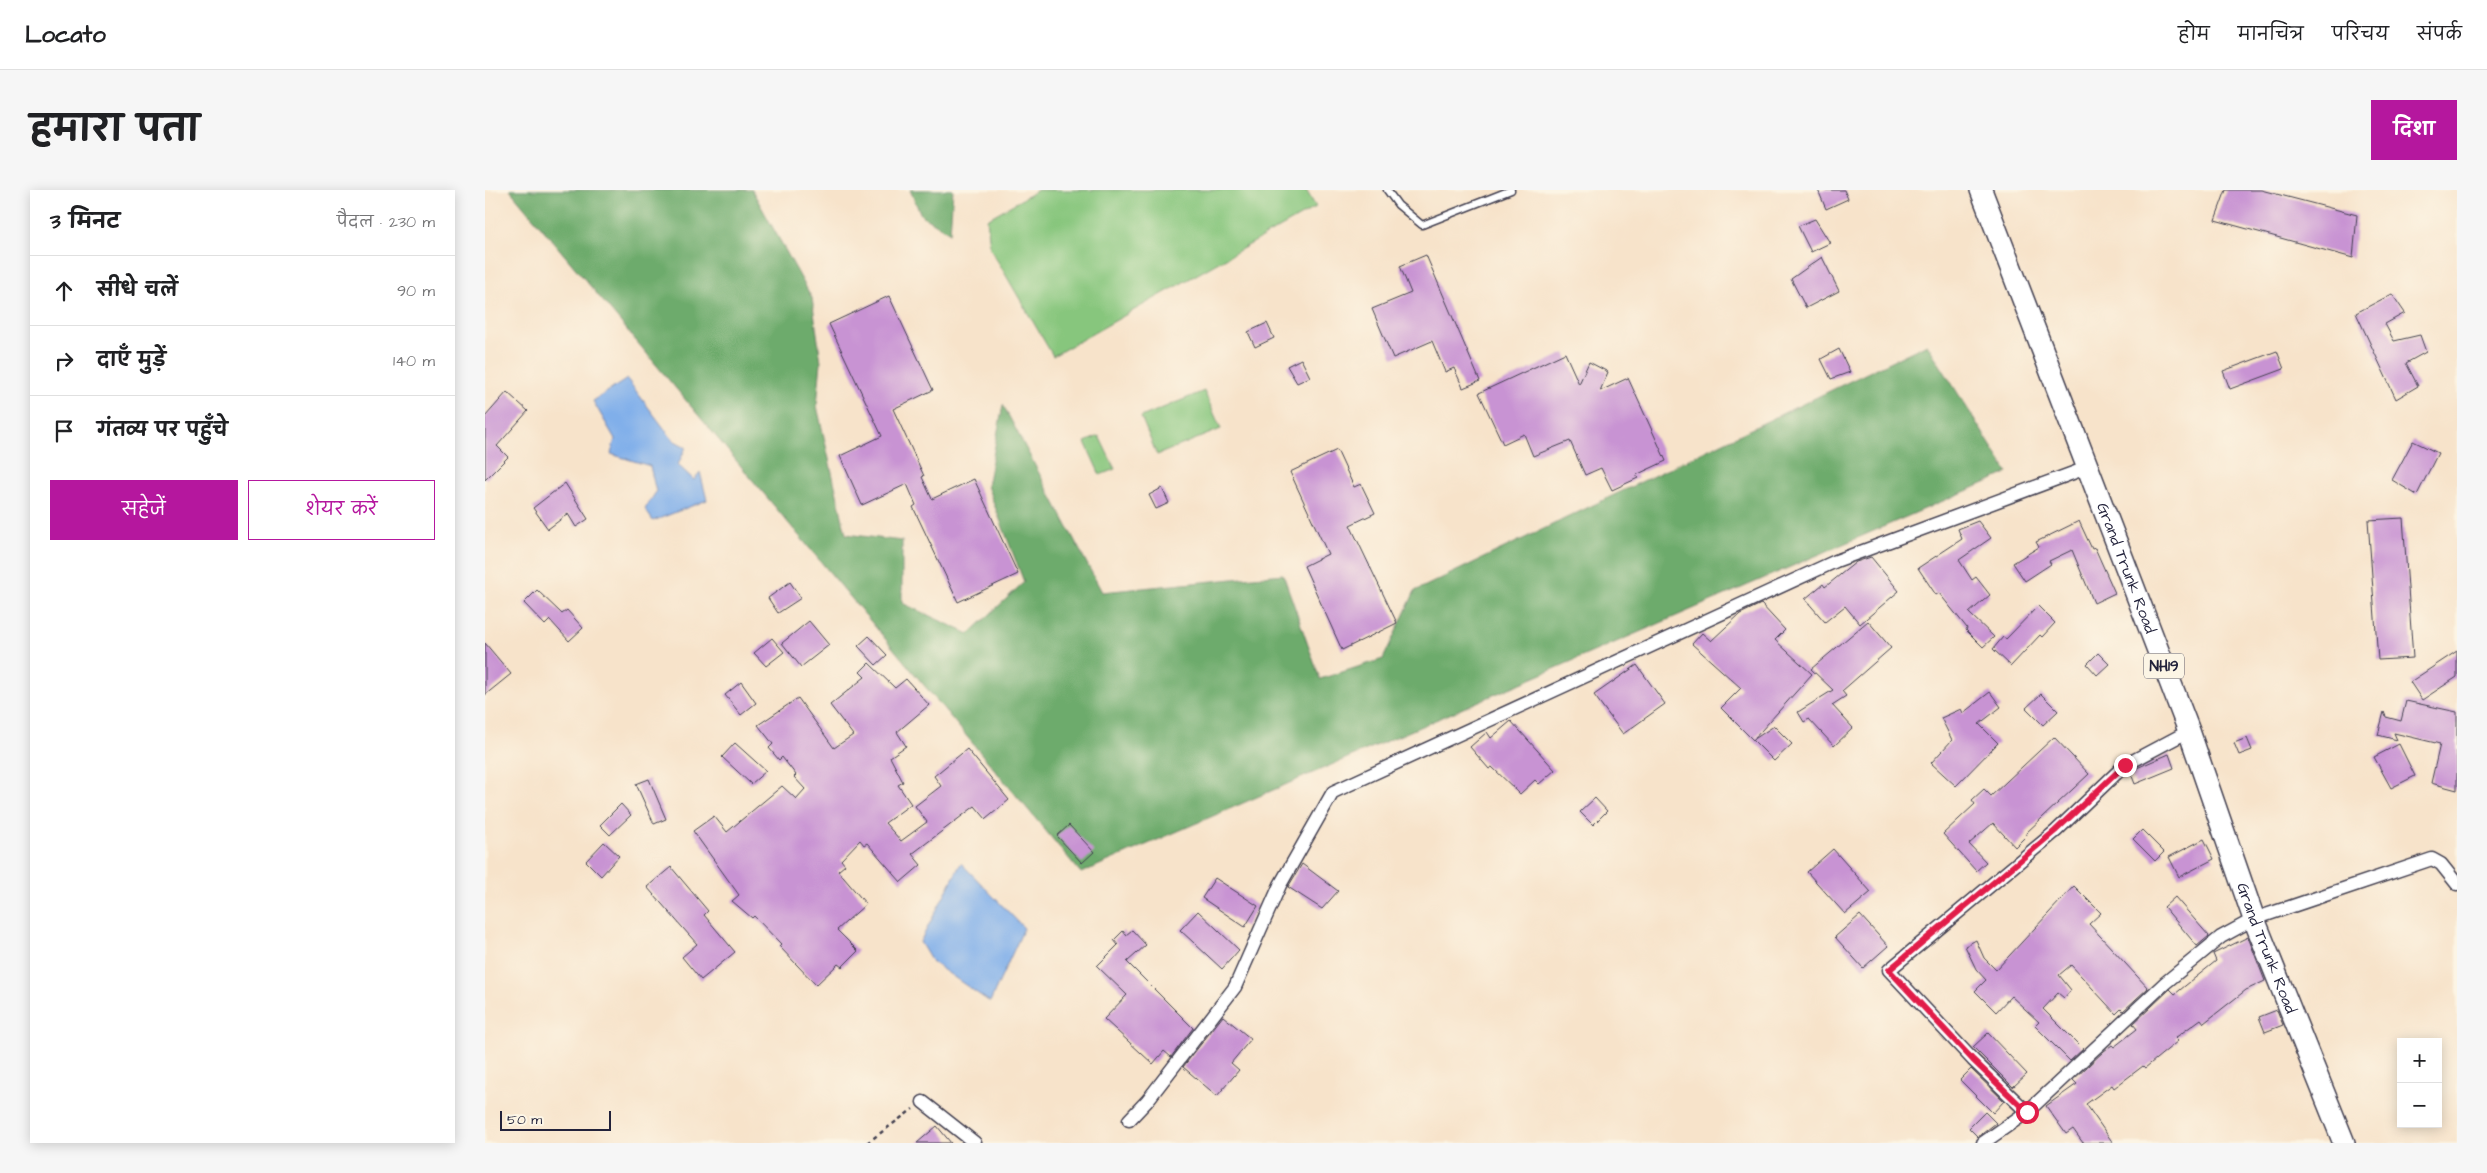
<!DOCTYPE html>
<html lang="hi">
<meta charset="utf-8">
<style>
:root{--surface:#fff;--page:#f6f6f6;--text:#202124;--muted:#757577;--line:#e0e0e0;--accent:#b5179e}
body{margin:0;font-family:"Architects Daughter","Playpen Sans Deva",sans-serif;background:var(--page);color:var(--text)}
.controls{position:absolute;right:15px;bottom:15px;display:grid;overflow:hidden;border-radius:0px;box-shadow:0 2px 12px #0003}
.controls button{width:45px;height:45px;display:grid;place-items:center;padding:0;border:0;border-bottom:1px solid var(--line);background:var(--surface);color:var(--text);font:25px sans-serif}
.scale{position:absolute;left:15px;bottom:12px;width:111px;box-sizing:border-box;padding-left:5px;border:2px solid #22223b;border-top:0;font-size:14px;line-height:18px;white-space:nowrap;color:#22223b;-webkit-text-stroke:4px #fcf5e5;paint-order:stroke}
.stop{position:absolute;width:15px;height:15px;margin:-11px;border:4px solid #e11d48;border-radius:50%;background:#fff}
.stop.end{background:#e11d48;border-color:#fff;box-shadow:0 1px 5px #0008}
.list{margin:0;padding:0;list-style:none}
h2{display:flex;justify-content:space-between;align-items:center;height:65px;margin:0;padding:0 20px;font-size:21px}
h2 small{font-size:16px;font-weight:400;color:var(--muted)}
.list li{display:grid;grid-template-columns:32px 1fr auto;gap:15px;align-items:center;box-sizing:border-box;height:70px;padding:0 20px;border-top:1px solid var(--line)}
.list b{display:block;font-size:19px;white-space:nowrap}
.list em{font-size:16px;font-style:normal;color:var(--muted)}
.actions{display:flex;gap:10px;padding:15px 20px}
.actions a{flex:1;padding:11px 0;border:1px solid var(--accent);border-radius:0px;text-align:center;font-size:18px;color:var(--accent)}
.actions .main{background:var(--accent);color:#fff}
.icon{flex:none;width:28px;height:28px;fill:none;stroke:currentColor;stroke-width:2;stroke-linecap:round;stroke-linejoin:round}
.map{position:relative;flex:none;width:1972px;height:953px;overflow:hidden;border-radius:0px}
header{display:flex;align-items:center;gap:30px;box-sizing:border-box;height:70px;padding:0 25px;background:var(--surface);border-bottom:1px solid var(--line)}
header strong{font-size:24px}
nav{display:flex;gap:28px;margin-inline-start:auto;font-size:18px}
.intro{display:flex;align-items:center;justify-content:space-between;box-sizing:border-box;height:120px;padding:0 30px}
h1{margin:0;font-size:35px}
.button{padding:12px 22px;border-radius:0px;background:var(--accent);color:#fff;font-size:18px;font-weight:700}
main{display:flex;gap:30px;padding:0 30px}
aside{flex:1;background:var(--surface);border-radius:0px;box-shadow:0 2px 12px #0003}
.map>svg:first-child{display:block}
.green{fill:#87c67d;stroke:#54745c}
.forest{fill:#6dab6c;stroke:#486654}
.water{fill:#80afea;stroke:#516892}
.building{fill:#c893d3}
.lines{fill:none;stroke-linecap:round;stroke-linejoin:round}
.service-casing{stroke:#423f50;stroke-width:9}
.minor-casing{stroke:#423f50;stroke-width:15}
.trunk-casing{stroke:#423f50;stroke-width:24}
.path{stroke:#423f50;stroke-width:2.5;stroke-dasharray:4 4;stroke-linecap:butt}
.service{stroke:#fff;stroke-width:6}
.minor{stroke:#fff;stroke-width:12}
.trunk{stroke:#fff;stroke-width:21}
.route{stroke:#e11d48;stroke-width:6}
.labels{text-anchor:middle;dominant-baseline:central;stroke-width:4;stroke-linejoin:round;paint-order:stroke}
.shield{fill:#fcf5e5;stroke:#63616e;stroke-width:1}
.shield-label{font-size:15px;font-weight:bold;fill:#22223b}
.street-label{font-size:16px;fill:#22223b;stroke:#fcf5e5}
</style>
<header>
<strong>Locato</strong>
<nav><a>होम</a><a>मानचित्र</a><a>परिचय</a><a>संपर्क</a></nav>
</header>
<div class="intro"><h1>हमारा पता</h1><a class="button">दिशा</a></div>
<main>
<aside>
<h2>3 मिनट<small>पैदल · 230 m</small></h2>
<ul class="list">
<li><svg class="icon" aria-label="ahead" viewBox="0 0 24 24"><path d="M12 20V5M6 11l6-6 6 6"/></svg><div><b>सीधे चलें</b></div><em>90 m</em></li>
<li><svg class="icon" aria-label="right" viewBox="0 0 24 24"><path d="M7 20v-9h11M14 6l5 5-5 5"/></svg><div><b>दाएँ मुड़ें</b></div><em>140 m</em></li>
<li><svg class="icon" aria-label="arrive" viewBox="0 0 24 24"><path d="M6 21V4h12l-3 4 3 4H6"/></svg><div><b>गंतव्य पर पहुँचे</b></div></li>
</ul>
<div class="actions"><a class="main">सहेजें</a><a>शेयर करें</a></div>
</aside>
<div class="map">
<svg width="1972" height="953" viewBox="0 0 1972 953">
<rect width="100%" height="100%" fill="#fcf5e5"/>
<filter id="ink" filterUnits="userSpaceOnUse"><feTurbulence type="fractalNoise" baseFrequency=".02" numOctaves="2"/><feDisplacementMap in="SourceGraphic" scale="10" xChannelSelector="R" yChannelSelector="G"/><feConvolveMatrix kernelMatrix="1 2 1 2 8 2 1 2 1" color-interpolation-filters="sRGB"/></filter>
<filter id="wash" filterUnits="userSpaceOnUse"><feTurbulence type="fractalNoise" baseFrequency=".0096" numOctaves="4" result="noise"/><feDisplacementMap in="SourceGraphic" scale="20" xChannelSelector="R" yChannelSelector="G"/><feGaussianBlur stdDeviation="1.12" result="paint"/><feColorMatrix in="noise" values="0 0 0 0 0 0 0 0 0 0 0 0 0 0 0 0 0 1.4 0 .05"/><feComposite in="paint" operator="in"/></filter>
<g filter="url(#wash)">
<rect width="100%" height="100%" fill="#f7e3ca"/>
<g class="green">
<path d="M553,0H821L831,17L568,166L505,58L502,29Z"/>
<path d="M719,201L736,239L672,265L656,227Z"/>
<path d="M614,246L630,279L615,285L600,252Z"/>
</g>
<g class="forest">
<path d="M25,0H267L327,108L336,172L332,216L361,344L417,351V413L484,444L539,392L502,296L518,215L617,402L798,384L835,489L898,469L930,401L1442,154L1523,283L596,683Z"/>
<path d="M425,0H468L465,43L436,25Z"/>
</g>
<g class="water">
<path d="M142,189L188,250L201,257L193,275L209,290L215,282L222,310L168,331L160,319L171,302L165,276L126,264L130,249L108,211Z"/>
<path d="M476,673L539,738L505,812L447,772L435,752Z"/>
</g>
<g id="blocks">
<g class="building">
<path d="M1333,0H1359L1363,9L1341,19Z"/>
<path d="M1741,0H1776L1872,25L1868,68L1730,30Z"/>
<path d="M1330,29L1345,53L1326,62L1313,36Z"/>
<path d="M941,65L995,191L978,198L969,178L960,182L947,151L908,168L887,119L926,103L915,76Z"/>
<path d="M1337,67L1354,101L1321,118L1306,89Z"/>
<path d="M1907,104L1920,123L1900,134L1909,151L1935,145L1941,162L1921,173L1933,196L1911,209L1871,123Z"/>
<path d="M404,106L448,200L408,219L439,286L437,287L447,309L489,289L533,384L473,412L428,317L431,315L422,294L377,315L355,266L397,246L344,134Z"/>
<path d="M782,133L789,148L770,157L763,142Z"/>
<path d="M1354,159L1365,182L1346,189L1336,169Z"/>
<path d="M1792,161L1799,179L1745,199L1738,181Z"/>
<path d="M1080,163L1094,194L1104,172L1123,182L1115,201L1143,188L1181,271L1151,285L1153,288L1127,300L1116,278L1100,285L1085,251L1048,266L1039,244L1018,254L994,203Z"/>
<path d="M816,169L825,187L812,193L802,176Z"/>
<path d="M22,202L43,221L12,256L23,267L0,290V227Z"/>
<path d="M1928,251L1953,263L1932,305L1907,290Z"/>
<path d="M852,260L869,297L876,294L890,323L865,335L912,433L857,460L819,376L843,364L805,282Z"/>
<path d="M80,293L103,329L91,337L83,324L63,339L48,318Z"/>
<path d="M677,298L684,313L671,319L664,305Z"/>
<path d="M1918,328L1928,468L1893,470L1883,330Z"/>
<path d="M1493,331L1506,348L1474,370L1487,390L1491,387L1505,405L1484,423L1509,447L1498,457L1481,440L1482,438L1454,403L1451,405L1433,378L1477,349L1473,339Z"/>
<path d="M1594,331L1607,359L1610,358L1630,403L1609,413L1587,360L1564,371L1566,374L1540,391L1528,373L1554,357L1551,352Z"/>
<path d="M1386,367L1414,401L1375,434L1360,416L1340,432L1320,409L1338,394L1340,397L1371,372Z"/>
<path d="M305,392L316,408L293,423L283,408Z"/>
<path d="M52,400L77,424L82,420L98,438L84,451L65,430L60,435L39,413Z"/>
<path d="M1276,414L1300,440L1290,450L1327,484L1268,550L1289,536L1307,554L1289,571L1236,518L1256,498L1207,454L1217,443L1226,451L1255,424Z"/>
<path d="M1553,416L1570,433L1557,447L1555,445L1526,476L1508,459L1518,447L1521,449Z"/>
<path d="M324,431L344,455L316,477L297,453Z"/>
<path d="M1383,431L1406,458L1357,501L1361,506L1347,515L1368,538L1349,556L1324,529L1319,532L1313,522L1348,500L1326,479Z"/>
<path d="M384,446L402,465L391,475L373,456Z"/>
<path d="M287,448L299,462L281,476L269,463Z"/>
<path d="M0,453L26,484L0,505Z"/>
<path d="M1972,461V487L1937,510L1925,492Z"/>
<path d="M1613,463L1624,474L1612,485L1602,474Z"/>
<path d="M384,473L410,498L421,489L444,515L412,542L421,556L405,567L418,592L413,595L426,614L400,633L416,651L442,632L430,616L456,596L449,586L482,559L524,610L501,629L490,616L427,664L436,675L416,692L382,653L379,655L375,650L356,670L360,675L353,681L381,714L352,740L373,761L357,777L353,774L331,795L294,756L296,754L269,726L267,728L247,711L254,705L208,641L229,626L242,642L297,596L311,609L320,599L309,587L311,585L297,567L294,570L284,558L288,554L273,535L313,508L349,558L368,545L345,515L380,487L375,482Z"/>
<path d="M1152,475L1180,514L1138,544L1109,505Z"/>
<path d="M256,492L271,513L256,525L240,505Z"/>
<path d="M1505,502L1516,517L1494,534L1513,553L1471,596L1446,573L1467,550L1456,528L1476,519L1478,523Z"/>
<path d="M1556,504L1573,521L1558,535L1541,518Z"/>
<path d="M1921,511L1972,522V600L1946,593L1955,554L1909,543L1912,550L1893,545L1899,522L1901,527L1916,531Z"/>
<path d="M1026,531L1070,580L1054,594L1050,590L1035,604L1007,577L1004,579L985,557L1002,542L1006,548Z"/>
<path d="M1569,547L1604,584L1541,643L1542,645L1530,657L1508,633L1484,654L1501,672L1491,681L1458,644L1490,614L1487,610L1499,599L1506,606Z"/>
<path d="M1762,548L1767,560L1754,565L1749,553Z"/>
<path d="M250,553L281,581L266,594L237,567Z"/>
<path d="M1914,554L1930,586L1906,598L1889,567Z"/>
<path d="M1684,564L1689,578L1650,594L1645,581Z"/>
<path d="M164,589L181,629L169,634L151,594Z"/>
<path d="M1110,608L1122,621L1108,635L1095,622Z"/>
<path d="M136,614L146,625L125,645L115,635Z"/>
<path d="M584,635L609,662L597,673L572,646Z"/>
<path d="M1657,640L1679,662L1670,671L1648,649Z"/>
<path d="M1719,649L1729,669L1694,687L1684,667Z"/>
<path d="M119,652L134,666L116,686L101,671Z"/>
<path d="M1348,659L1386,702L1360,724L1322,682Z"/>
<path d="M817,674L853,701L837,719L803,697Z"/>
<path d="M186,677L223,721L219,725L250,762L216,790L197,767L212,754L162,697Z"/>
<path d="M730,688L773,716L760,737L717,708Z"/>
<path d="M1589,696L1616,723L1604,734L1663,798L1638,821L1636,819L1631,824L1586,775L1574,785L1586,800L1579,808L1573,803L1558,819L1598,859L1585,871L1550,836L1554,832L1526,806L1511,822L1490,801L1501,790L1491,779L1480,756L1491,750L1499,768L1511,780Z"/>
<path d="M1690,707L1724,746L1712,756L1679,717Z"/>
<path d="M713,721L754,760L737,779L695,740Z"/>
<path d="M1375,725L1403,756L1378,778L1350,747Z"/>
<path d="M647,740L661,755L642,772L708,838L686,867L679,861L668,874L619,829L642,805L612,776L633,755L629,750L638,741L641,745Z"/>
<path d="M1763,747L1780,791L1761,800L1719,833L1716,829L1690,848L1693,851L1660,878L1658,876L1629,898L1627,895L1601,914L1628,953H1598L1588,939L1581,944L1561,916L1592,894L1588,890L1619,861L1627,855L1629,857L1652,839L1648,834L1685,799L1690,804L1731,771L1728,764Z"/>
<path d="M1792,820L1798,835L1780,842L1774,827Z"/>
<path d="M738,826L766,849L746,873L754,880L732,906L698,877Z"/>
<path d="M1503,843L1542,884L1528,897L1488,857Z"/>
<path d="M1486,879L1519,911L1508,923L1475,890Z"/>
<path d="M1500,922L1511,933L1493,947L1484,938Z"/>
<path d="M452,936L466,953H432Z"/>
</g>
</g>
</g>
<g filter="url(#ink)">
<use href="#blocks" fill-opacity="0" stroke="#423f50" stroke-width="1"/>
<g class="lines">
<defs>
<path id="service" d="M902,0L913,15L937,35L1026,0"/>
<g id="minor">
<path d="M438,912L490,953"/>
<path d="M1542,922L1488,870L1404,780L1571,641L1640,575L1704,541"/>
<path d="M644,930L662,911L750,797L795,695L848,602L1351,371L1604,277"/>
<path d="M1498,953L1542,922L1680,793L1736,747L1769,729L1947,669L1956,674L1972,694"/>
</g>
<g id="trunk">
<path id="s1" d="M1496,0L1704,541L1769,729L1859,953"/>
</g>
</defs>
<use href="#service" class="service-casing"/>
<use href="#minor" class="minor-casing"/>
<use href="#trunk" class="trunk-casing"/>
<path class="path" d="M382,953L428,919"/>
<use href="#service" class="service"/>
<use href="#minor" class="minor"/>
<use href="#trunk" class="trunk"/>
</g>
</g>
<g class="lines" filter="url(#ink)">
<path class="route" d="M1542,922L1488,870L1404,780L1570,641L1640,575"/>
</g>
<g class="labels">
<rect class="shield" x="1659" y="463.5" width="40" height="25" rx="4"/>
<g class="shield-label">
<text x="1679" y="476">NH19</text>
</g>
<g class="street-label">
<text stroke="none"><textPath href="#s1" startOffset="405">Grand Trunk Road</textPath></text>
<text stroke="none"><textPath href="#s1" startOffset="810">Grand Trunk Road</textPath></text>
</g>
</g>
</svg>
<div class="controls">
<button>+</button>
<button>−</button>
</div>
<div class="scale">50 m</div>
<div class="stop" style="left:1542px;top:922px"></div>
<div class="stop end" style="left:1640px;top:575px"></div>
</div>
</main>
